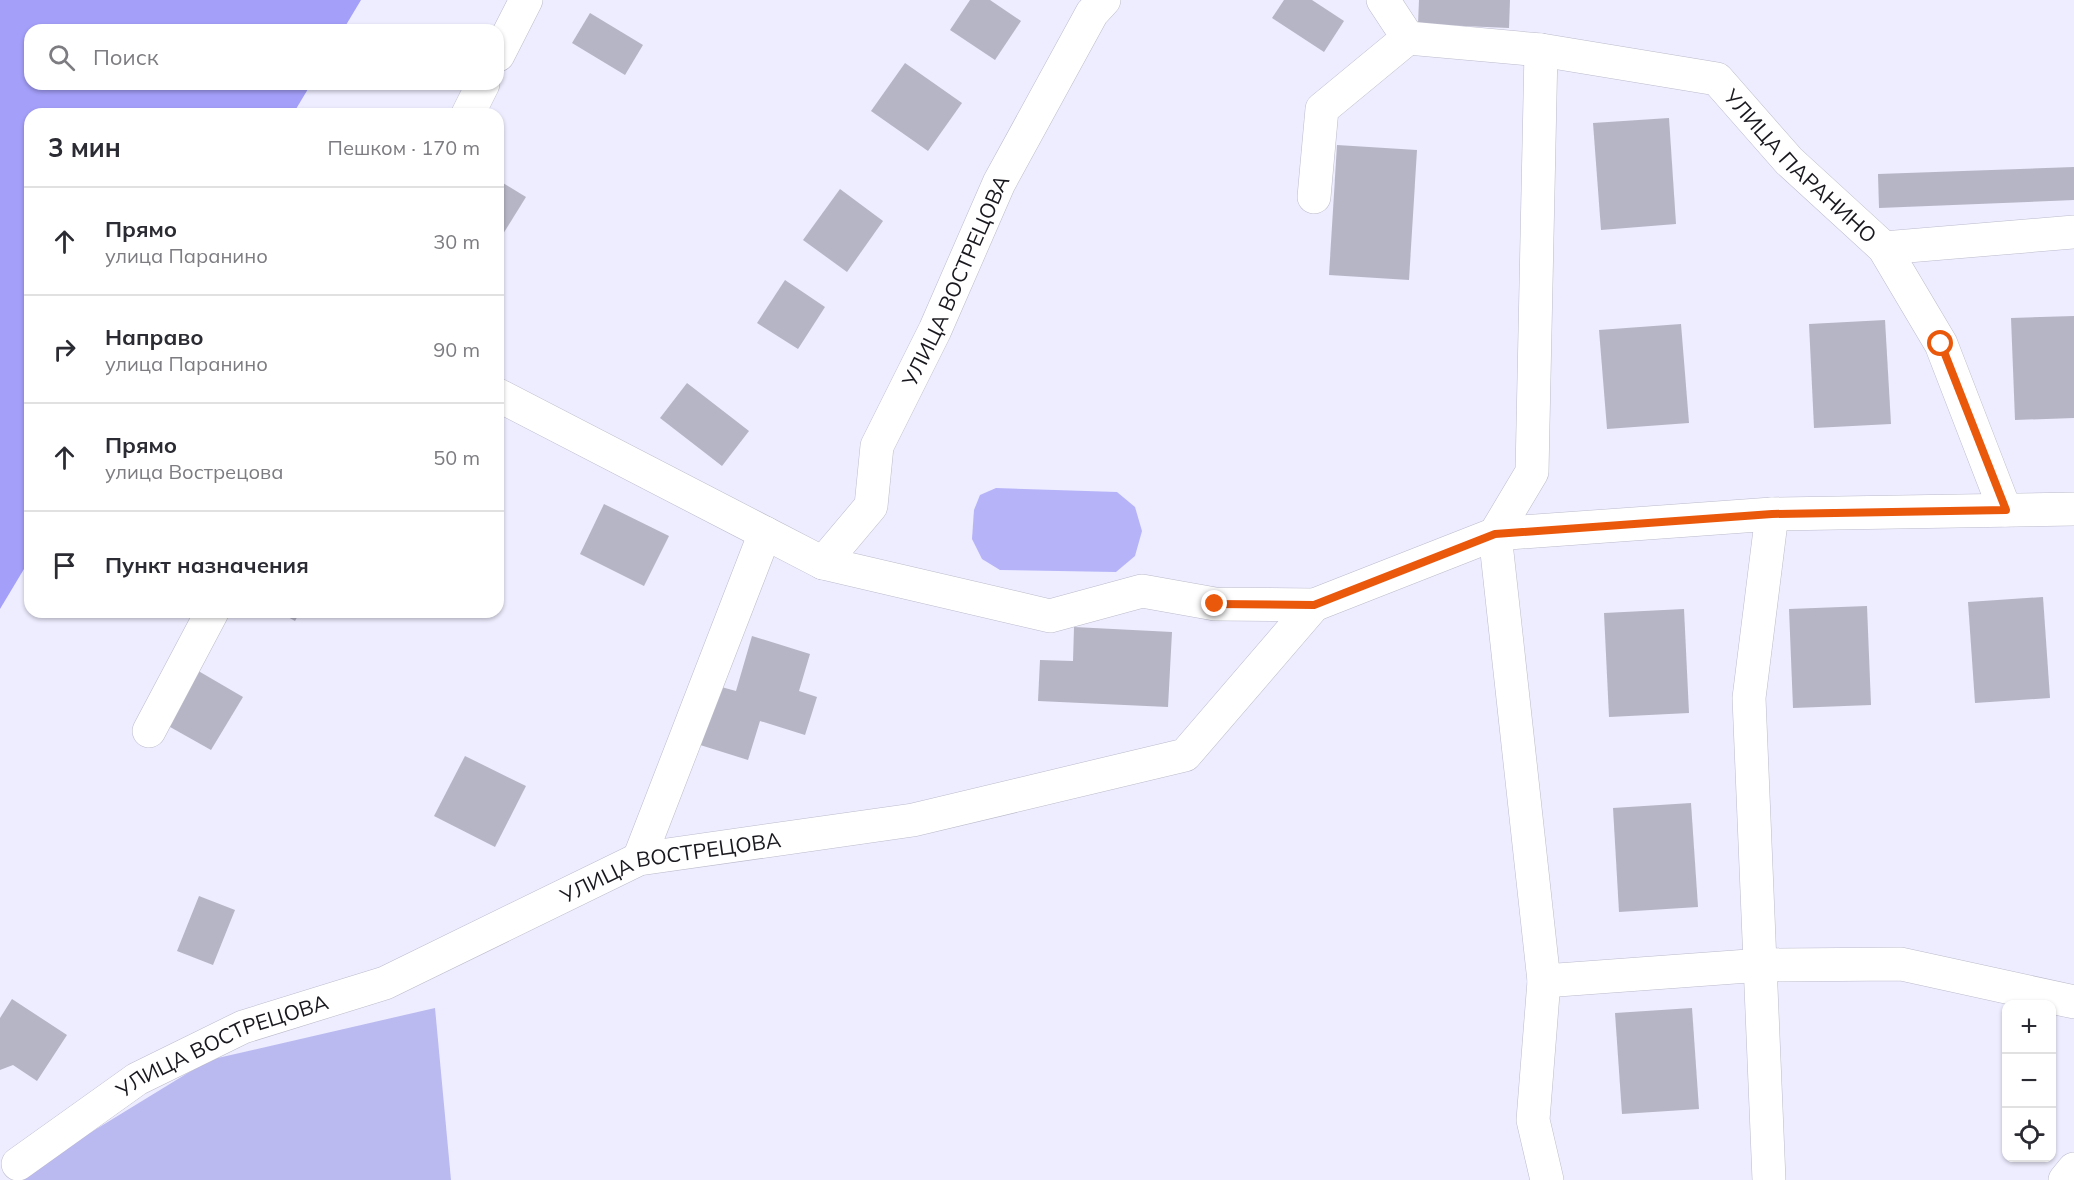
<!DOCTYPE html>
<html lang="ru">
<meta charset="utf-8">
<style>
:root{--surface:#fff;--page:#f2f2f3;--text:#2b2b33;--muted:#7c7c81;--line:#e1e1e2}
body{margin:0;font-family:Mulish,sans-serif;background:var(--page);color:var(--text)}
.controls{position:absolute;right:18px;bottom:18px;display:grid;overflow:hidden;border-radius:12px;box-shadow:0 2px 4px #0004}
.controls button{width:54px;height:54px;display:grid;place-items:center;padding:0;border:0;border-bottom:2px solid var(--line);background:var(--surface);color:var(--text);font:30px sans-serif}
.stop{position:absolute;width:18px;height:18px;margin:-14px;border:4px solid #ea580c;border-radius:50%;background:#fff}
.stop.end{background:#ea580c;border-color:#fff;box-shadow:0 2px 6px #0008}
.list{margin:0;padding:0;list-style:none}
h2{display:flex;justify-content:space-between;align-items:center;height:78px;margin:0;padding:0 24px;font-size:26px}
h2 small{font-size:20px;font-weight:400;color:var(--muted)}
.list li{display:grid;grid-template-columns:39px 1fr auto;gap:18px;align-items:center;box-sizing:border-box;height:108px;padding:0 24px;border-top:2px solid var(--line)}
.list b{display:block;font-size:22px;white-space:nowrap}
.list p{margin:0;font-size:20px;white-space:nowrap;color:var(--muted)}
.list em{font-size:20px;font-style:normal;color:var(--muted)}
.icon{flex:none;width:33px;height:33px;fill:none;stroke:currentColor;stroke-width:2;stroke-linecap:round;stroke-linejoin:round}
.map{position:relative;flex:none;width:2074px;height:1180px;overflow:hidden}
.search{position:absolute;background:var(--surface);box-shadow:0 2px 4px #0004;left:24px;top:24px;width:480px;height:66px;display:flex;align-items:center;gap:15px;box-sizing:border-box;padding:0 21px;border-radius:18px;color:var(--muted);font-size:22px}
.panel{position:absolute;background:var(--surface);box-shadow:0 2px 4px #0004;left:24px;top:108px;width:480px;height:510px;border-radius:18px}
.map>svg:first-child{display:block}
.green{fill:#b6b3f8}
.forest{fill:#bab9f0}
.water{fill:#a49ff9}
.building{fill:#b5b5c6}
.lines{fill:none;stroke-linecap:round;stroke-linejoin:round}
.minor-casing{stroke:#bbc;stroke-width:34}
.minor{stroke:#fff;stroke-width:33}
.route{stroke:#ea580c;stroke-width:8}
.labels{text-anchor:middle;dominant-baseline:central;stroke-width:6;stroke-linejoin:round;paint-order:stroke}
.street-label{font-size:21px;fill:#18181e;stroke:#ededff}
</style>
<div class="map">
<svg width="2074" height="1180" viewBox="0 0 2074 1180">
<rect width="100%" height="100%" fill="#ededff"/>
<path class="green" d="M996,488L1117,492L1135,507L1142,531L1135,556L1116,572L1000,570L982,559L972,539L974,510L980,495Z"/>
<path class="forest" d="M435,1008L451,1180H13L209,1060Z"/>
<path class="water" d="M0,0H361L343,30H30V84H311L293,114H30V559L0,609Z"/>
<g class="building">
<path d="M970,0H990L1021,21L995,60L950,30Z"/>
<path d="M1284,0H1312L1344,21L1324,52L1272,18Z"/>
<path d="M1419,0H1510L1509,28L1418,24Z"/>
<path d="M590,13L643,45L625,75L572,43Z"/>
<path d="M905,63L962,103L928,151L871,111Z"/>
<path d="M1669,118L1676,224L1601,230L1593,123Z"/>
<path d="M1337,145L1417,150L1409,280L1329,275Z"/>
<path d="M2074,167V200L1879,208L1878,174Z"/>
<path d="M498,180L526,197L498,242Z"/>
<path d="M840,189L883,221L847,272L803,240Z"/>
<path d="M785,280L825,307L798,349L757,323Z"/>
<path d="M2074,316V418L2015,420L2011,318Z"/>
<path d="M1885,320L1891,424L1814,428L1809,324Z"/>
<path d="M1681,324L1689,423L1607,429L1599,330Z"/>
<path d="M687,383L749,431L722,466L660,418Z"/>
<path d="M604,504L669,536L644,586L580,554Z"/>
<path d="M2043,597L2050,698L1975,703L1968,602Z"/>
<path d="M1867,606L1871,705L1793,708L1789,609Z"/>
<path d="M1684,609L1689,713L1609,717L1604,613Z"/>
<path d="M279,612H300L295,621Z"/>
<path d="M1074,627L1172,632L1168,707L1038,701L1040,660L1073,661Z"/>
<path d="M752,636L810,654L799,691L817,697L805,735L760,721L748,760L697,744L714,685L736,691Z"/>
<path d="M195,669L243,697L211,750L163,723Z"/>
<path d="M465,756L526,786L495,847L434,816Z"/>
<path d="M1691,803L1698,907L1619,912L1613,808Z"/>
<path d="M199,896L235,910L213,965L177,951Z"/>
<path d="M12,999L67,1035L37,1081L13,1065L0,1070V1018Z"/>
<path d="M1692,1008L1699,1109L1622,1114L1615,1013Z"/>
</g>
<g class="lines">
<defs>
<g id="minor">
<path id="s1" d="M1383,0L1408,38L1541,50L1717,79L1789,161L1884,248L1941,344L2005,510"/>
<path d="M1541,50L1532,472L1495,534L1544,981L1533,1120L1547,1180"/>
<path d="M498,55L526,0"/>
<path d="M468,114L483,84"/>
<path d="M1314,197L1322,109L1408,38"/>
<path d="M1884,248L2074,232"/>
<path d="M498,395L823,563L1050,616L1142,591L1215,604L1314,605L1495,534L1772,514L2074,509"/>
<path id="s2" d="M823,563L871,506L877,446L935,330L999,183L1092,13L1104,0"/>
<path d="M149,731L212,612"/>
<path d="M639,859L765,533"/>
<path d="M1544,981L1762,965L1901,964L2074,1002"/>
<path id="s3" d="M18,1164L137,1079L243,1027L385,983L639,859L913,820L1185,755L1314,605"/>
<path d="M1769,1180L1749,698L1772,514"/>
<path d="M2065,1180L2074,1169"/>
</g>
</defs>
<use href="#minor" class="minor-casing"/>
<use href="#minor" class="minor"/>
</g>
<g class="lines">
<path class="route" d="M1215,604L1314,605L1495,534L1772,514L2006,510L1941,344"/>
</g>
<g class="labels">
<g class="street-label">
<text stroke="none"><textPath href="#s1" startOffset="478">УЛИЦА ПАРАНИНО</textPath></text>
<text stroke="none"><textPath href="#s2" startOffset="318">УЛИЦА ВОСТРЕЦОВА</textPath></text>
<text stroke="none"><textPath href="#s3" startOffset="724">УЛИЦА ВОСТРЕЦОВА</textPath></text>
<text stroke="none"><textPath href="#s3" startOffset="238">УЛИЦА ВОСТРЕЦОВА</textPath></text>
</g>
</g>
</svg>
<div class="controls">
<button>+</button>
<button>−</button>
<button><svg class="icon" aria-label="locate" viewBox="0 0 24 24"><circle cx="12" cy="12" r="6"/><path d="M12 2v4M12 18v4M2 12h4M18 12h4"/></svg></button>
</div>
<div class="stop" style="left:1941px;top:344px"></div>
<div class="stop end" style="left:1215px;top:604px"></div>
<div class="search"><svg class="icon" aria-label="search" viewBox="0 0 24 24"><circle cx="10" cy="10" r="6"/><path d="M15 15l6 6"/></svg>Поиск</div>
<section class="panel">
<h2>3 мин<small>Пешком · 170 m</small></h2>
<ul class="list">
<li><svg class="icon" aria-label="ahead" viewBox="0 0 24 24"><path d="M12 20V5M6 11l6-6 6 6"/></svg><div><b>Прямо</b><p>улица Паранино</p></div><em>30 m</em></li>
<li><svg class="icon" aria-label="right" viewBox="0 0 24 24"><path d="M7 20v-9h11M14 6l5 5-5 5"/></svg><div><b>Направо</b><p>улица Паранино</p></div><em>90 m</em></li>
<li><svg class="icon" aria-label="ahead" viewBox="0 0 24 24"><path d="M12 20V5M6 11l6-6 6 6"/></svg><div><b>Прямо</b><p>улица Вострецова</p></div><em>50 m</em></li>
<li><svg class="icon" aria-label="arrive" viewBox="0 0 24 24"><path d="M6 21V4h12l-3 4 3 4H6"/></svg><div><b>Пункт назначения</b></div></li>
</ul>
</section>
</div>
